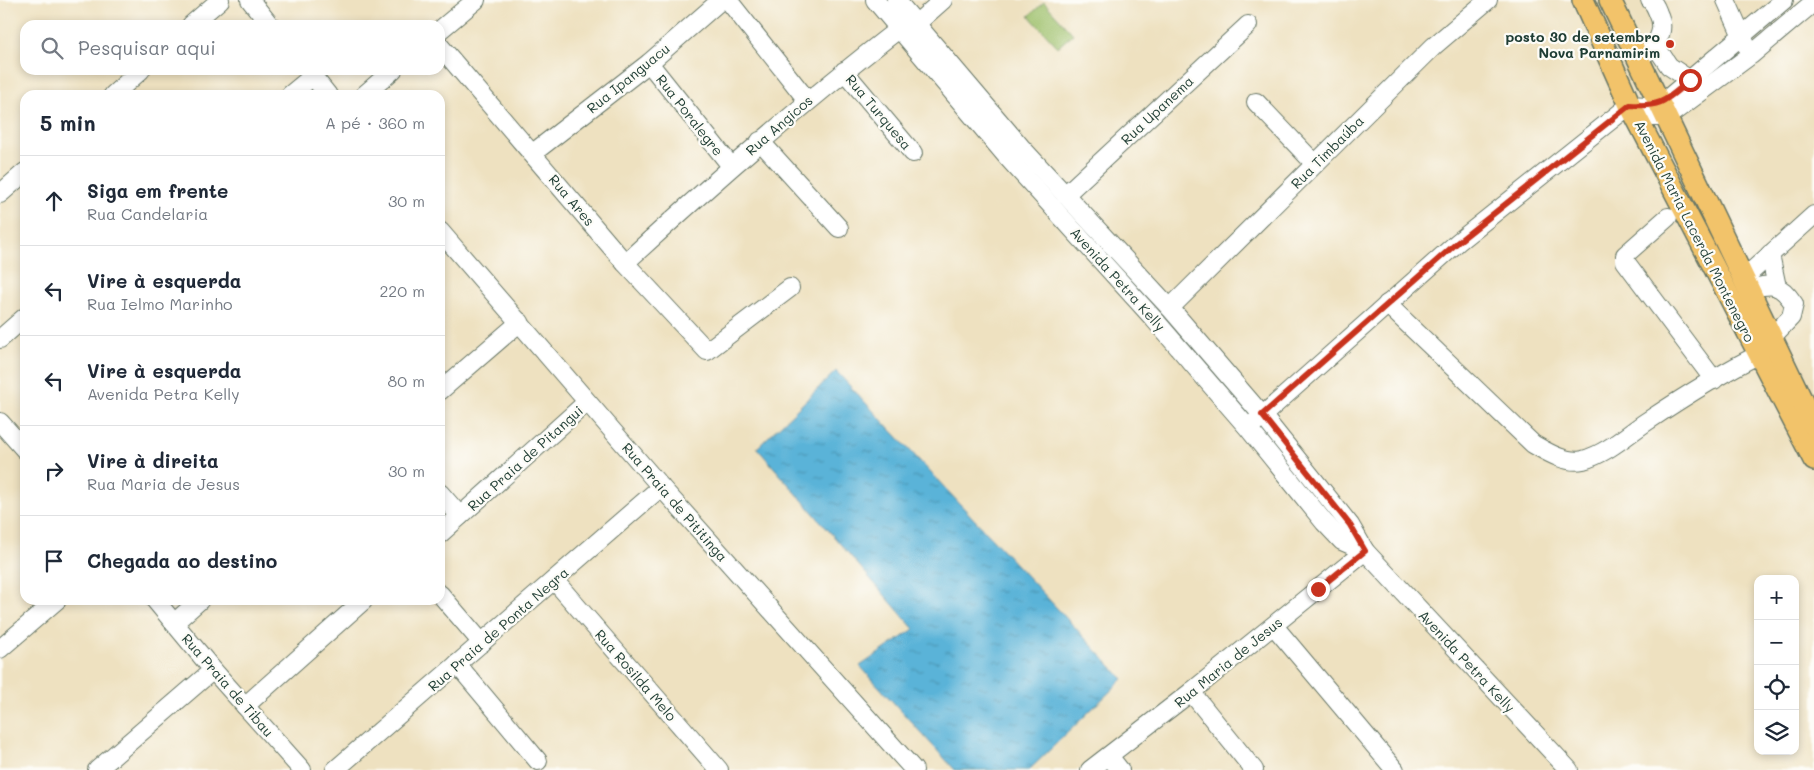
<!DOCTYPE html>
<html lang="pt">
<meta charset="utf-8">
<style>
:root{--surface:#fff;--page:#f2f2f3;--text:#1f2937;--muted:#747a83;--line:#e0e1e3}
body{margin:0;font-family:Mali,sans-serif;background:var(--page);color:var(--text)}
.controls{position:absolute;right:15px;bottom:15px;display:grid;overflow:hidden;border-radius:10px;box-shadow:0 2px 8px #0003}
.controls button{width:45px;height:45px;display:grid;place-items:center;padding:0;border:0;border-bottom:1px solid var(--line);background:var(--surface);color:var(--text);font:25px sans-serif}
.stop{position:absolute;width:15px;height:15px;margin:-11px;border:4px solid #c8321e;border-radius:50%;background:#fff}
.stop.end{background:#c8321e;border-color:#fff;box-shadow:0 1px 5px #0008}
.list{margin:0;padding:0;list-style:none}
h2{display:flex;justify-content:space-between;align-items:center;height:65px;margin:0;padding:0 20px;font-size:21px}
h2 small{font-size:16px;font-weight:400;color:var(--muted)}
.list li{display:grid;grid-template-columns:32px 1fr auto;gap:15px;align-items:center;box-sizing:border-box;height:90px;padding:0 20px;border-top:1px solid var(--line)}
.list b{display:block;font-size:19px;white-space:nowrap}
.list p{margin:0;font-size:16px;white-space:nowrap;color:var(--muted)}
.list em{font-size:16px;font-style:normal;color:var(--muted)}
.icon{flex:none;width:28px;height:28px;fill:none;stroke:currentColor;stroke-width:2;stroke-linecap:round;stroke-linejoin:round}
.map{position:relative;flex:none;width:1814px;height:770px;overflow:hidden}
.search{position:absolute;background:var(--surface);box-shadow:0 2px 8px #0003;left:20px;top:20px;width:425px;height:55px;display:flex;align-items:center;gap:12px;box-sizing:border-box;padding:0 18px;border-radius:15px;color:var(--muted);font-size:19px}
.panel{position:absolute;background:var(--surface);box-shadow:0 2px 8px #0003;left:20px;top:90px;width:425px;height:515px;border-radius:15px}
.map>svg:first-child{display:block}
.garden{fill:#9dc06a;stroke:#5e7e4f}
.water{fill:url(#water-ripples);stroke:#3c7886}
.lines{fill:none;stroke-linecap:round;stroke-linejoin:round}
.minor-casing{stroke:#677665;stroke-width:20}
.major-casing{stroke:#677665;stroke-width:24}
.minor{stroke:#fff;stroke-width:18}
.major{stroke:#f2c36a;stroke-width:21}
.route{stroke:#c8321e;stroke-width:6}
.poi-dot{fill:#c8321e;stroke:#fdfcf7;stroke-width:2}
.labels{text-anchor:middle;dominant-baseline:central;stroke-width:4.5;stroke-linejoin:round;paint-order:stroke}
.poi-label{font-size:14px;font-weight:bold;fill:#1f3d34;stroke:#fdfcf7;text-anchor:end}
.street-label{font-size:14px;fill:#1f3d34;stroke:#fdfcf7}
</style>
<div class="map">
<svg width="1814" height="770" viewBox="0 0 1814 770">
<defs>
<pattern id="water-ripples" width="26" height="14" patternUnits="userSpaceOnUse" patternTransform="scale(1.25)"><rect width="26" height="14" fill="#5ab3d8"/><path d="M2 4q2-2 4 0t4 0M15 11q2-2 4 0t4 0" fill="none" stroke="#4a93b0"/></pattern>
</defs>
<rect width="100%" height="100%" fill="#fdfcf7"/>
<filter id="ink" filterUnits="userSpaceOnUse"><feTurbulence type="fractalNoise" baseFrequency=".02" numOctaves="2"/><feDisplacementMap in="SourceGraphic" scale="10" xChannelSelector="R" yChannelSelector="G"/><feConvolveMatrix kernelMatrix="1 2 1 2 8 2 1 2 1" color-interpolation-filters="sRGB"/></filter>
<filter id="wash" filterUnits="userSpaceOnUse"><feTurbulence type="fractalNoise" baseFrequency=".0096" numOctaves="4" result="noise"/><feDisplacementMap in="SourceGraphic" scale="20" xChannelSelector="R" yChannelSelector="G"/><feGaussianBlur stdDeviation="1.12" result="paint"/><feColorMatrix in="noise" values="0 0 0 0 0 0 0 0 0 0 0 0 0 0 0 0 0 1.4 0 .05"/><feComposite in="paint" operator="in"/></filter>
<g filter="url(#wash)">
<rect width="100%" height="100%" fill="#eee1c0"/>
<path class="garden" d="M1044,2L1073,34L1058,47L1029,16Z"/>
<path class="water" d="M836,371L1123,679L1029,770H955L860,666L914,629L757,448Z"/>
</g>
<g filter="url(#ink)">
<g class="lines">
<defs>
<g id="minor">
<path d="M250,0L270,25"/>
<path d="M728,0L807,100"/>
<path d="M875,0L1008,158L1153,318L1248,428L1324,522L1342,541L1365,551"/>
<path d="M896,0L1021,147L1170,308L1262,415L1350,525L1365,551L1569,770"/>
<path d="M1726,0L1746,45"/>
<path d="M191,25L220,0"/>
<path d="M440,30L476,0"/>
<path d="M1655,45L1669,66L1690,80"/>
<path d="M440,46L625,263L707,351L790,288"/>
<path d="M1639,59C1654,46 1668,34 1658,13C1656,8 1655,4 1650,0"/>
<path d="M649,63L731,166"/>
<path d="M308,70L328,95"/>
<path d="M844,71L913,153"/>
<path d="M113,95L141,70"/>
<path d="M290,95L313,76"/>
<path d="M364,95L393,70"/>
<path d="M1256,102L1315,164"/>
<path d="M1653,117H1667L1751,55L1814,2"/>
<path d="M760,141L839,228"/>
<path d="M533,153L649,63L721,0"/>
<path d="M0,194L25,172"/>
<path d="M1065,195L1248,25"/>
<path d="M1668,217L1625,255V261L1714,380"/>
<path d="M440,231L661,487L914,770"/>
<path d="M1770,254L1777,287"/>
<path d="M625,263C714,181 804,102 900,28L917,23L943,0"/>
<path d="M1743,279L1814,215"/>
<path d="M1748,289C1772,284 1779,281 1794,304L1791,317L1771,338"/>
<path d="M1387,304L1533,444C1547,452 1566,464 1583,460C1606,454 1627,435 1646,422C1682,398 1719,374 1758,355"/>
<path d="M1170,308L1434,46L1488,0"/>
<path d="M0,339L25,317"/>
<path d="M440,391L520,322"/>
<path d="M0,422L25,450"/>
<path d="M1254,423L1458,242L1630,105L1647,106L1661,104L1784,0"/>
<path d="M440,493L460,516"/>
<path d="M440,534L587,402"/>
<path d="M554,580L719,770"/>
<path d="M440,594L482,643"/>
<path d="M155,600L213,670L302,770"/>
<path d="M174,623L200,600"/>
<path d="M1274,626L1395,770"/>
<path d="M0,649L57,600"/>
<path d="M457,664L538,761"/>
<path d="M1191,692L1254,770"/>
<path d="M245,706L364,600"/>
<path d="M1109,756L1120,770"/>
<path d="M97,770L213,670"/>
<path d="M335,770L661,487"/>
<path d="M1090,770L1191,692L1365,551"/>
</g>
<g id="major">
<path d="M1583,0L1630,105L1814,460"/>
<path d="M1610,0L1814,426"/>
</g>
</defs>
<use href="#minor" class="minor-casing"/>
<use href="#major" class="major-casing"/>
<use href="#minor" class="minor"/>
<use href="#major" class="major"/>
</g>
</g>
<g class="lines" filter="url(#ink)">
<path class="route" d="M1318,589L1365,551L1350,525L1262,415L1458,242L1630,105C1663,107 1666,100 1690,80"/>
</g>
<circle class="poi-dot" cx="1670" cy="44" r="5"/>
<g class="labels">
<g class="poi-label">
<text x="1660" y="36">posto 30 de setembro<tspan x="1660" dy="16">Nova Parnamirim</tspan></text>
</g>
<g class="street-label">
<text transform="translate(628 78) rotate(-39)">Rua Ipanguacu</text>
<text transform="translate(1157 110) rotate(-43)">Rua Upanema</text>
<text transform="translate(879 112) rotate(50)">Rua Turquesa</text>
<text transform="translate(690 115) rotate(52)">Rua Poralegre</text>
<text transform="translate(779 125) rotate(-41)">Rua Angicos</text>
<text transform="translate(1327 152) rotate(-45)">Rua Timbaúba</text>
<text transform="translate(572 200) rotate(50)">Rua Ares</text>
<text transform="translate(1695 231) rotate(63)">Avenida Maria Lacerda Montenegro</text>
<text transform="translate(1118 279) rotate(48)">Avenida Petra Kelly</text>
<text transform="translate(525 458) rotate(-42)">Rua Praia de Pitangui</text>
<text transform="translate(675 502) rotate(49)">Rua Praia de Pititinga</text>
<text transform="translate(498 629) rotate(-41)">Rua Praia de Ponta Negra</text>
<text transform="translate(1467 661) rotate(47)">Avenida Petra Kelly</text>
<text transform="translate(1228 662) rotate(-39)">Rua Maria de Jesus</text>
<text transform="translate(636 675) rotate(49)">Rua Rosilda Melo</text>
<text transform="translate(228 685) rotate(49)">Rua Praia de Tibau</text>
</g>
</g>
</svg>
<div class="controls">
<button>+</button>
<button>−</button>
<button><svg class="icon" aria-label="locate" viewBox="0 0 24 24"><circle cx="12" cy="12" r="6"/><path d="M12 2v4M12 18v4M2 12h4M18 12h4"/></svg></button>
<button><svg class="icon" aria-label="layers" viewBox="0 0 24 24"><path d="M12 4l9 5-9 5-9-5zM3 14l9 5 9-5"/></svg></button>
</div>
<div class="stop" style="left:1690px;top:80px"></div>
<div class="stop end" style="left:1318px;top:589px"></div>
<div class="search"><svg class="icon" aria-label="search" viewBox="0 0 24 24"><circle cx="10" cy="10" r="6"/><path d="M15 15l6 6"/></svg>Pesquisar aqui</div>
<section class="panel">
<h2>5 min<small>A pé · 360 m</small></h2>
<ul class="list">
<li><svg class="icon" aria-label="ahead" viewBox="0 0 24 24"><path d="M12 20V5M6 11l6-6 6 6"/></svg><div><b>Siga em frente</b><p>Rua Candelaria</p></div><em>30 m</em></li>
<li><svg class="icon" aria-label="left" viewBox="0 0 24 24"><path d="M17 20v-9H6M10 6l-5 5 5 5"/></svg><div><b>Vire à esquerda</b><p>Rua Ielmo Marinho</p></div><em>220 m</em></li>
<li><svg class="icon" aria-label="left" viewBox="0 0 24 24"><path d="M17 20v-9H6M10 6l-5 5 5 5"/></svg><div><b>Vire à esquerda</b><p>Avenida Petra Kelly</p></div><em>80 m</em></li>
<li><svg class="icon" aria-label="right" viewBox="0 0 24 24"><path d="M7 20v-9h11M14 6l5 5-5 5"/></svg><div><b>Vire à direita</b><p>Rua Maria de Jesus</p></div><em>30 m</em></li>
<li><svg class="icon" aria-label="arrive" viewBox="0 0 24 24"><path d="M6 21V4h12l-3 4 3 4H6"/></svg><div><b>Chegada ao destino</b></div></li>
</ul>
</section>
</div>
